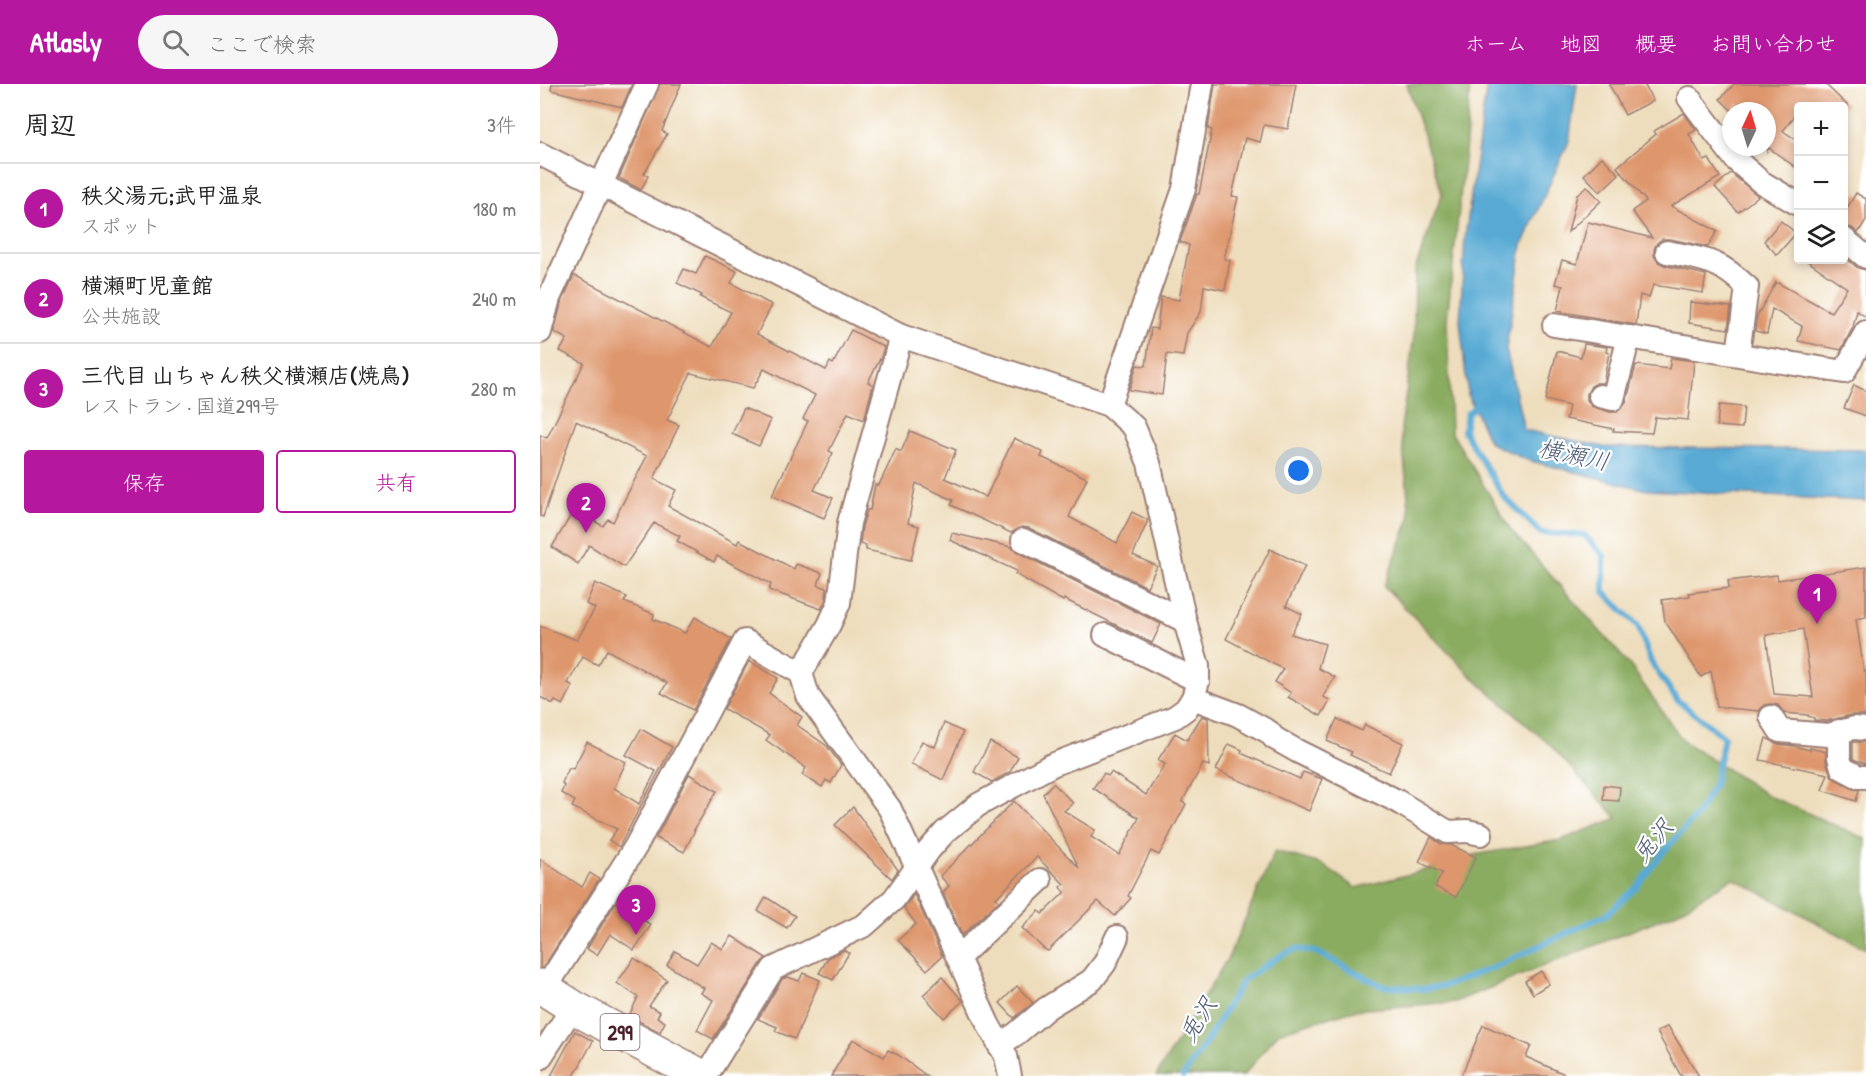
<!DOCTYPE html>
<html lang="ja">
<meta charset="utf-8">
<style>
:root{--surface:#fff;--page:#f6f6f6;--text:#222;--muted:#767676;--line:#e0e0e0;--accent:#b5179e}
body{margin:0;font-family:"Patrick Hand","Klee One",sans-serif;background:var(--page);color:var(--text)}
.controls{position:absolute;right:18px;top:18px;display:grid;overflow:hidden;border-radius:6px;box-shadow:0 3px 9px #0003}
.controls button{width:54px;height:54px;display:grid;place-items:center;padding:0;border:0;border-bottom:2px solid var(--line);background:var(--surface);color:var(--text);font:30px sans-serif}
.compass{position:absolute;left:1182px;top:18px;width:54px;height:54px;border-radius:50%;background:var(--surface);box-shadow:0 3px 9px #0003;rotate:4deg}
.you{position:absolute;left:759px;top:387px;width:21px;height:21px;margin:-15px;border:4px solid #fff;border-radius:50%;background:#1a73e8;box-shadow:0 0 0 9px #1a73e833}
.badge{display:grid;place-items:center;width:39px;height:39px;border-radius:50%;background:var(--accent);color:#fff;font-size:20px;font-weight:700}
.pin{position:absolute;translate:-50% -50px;filter:drop-shadow(0 2px 3px #0008)}
.pin::after{content:'';position:absolute;top:32px;width:21px;height:18px;background:inherit;clip-path:polygon(0 0,100% 0,50% 100%)}
.list{margin:0;padding:0;list-style:none}
h2{display:flex;justify-content:space-between;align-items:center;height:78px;margin:0;padding:0 24px;font-size:26px}
h2 small{font-size:20px;font-weight:400;color:var(--muted)}
.list li{display:grid;grid-template-columns:39px 1fr auto;gap:18px;align-items:center;box-sizing:border-box;height:90px;padding:0 24px;border-top:2px solid var(--line)}
.list b{display:block;font-size:22px;white-space:nowrap}
.list p{margin:0;font-size:20px;white-space:nowrap;color:var(--muted)}
.list em{font-size:20px;font-style:normal;color:var(--muted)}
.actions{display:flex;gap:12px;padding:18px 24px}
.actions a{flex:1;padding:14px 0;border:2px solid var(--accent);border-radius:6px;text-align:center;font-size:21px;color:var(--accent)}
.actions .main{background:var(--accent);color:#fff}
.icon{flex:none;width:33px;height:33px;fill:none;stroke:currentColor;stroke-width:2;stroke-linecap:round;stroke-linejoin:round}
.map{position:relative;flex:none;width:1326px;height:992px;overflow:hidden}
header{display:flex;align-items:center;gap:36px;box-sizing:border-box;height:84px;padding:0 30px;background:var(--accent);color:#fff}
header strong{font-size:28px}
nav{display:flex;gap:33px;margin-inline-start:auto;font-size:21px}
.search{width:420px;height:54px;background:var(--page);display:flex;align-items:center;gap:15px;box-sizing:border-box;padding:0 21px;border-radius:33px;color:var(--muted);font-size:22px}
main{display:flex}
aside{flex:1;background:var(--surface)}
.map>svg:first-child{display:block}
.forest{fill:#8aac61;stroke:#6a6646;stroke-width:1.5}
.water{fill:#59aad4;stroke:#526480;stroke-width:1.5}
.lines{fill:none;stroke-linecap:round;stroke-linejoin:round}
.stream{stroke:#59aad4;stroke-width:6}
.building{fill:#de966c;fill-rule:evenodd}
.minor-casing{stroke:#9c7e74;stroke-width:26}
.highway-casing{stroke:#9c7e74;stroke-width:36}
.minor{stroke:#fff;stroke-width:22}
.highway{stroke:#fff;stroke-width:33}
.labels{text-anchor:middle;dominant-baseline:central;stroke-width:4.5;stroke-linejoin:round;paint-order:stroke}
.shield{fill:#fff;stroke:#80626b;stroke-width:1.5}
.shield-label{font-size:21px;font-weight:bold;fill:#4a1f2b}
.water-label{font-size:24px;font-style:italic;fill:#515e77;stroke:#fff}
</style>
<header>
<strong>Atlasly</strong>
<div class="search"><svg class="icon" aria-label="search" viewBox="0 0 24 24"><circle cx="10" cy="10" r="6"/><path d="M15 15l6 6"/></svg>ここで検索</div>
<nav><a>ホーム</a><a>地図</a><a>概要</a><a>お問い合わせ</a></nav>
</header>
<main>
<aside>
<h2>周辺<small>3件</small></h2>
<ul class="list">
<li><span class="badge">1</span><div><b>秩父湯元;武甲温泉</b><p>スポット</p></div><em>180 m</em></li>
<li><span class="badge">2</span><div><b>横瀬町児童館</b><p>公共施設</p></div><em>240 m</em></li>
<li><span class="badge">3</span><div><b>三代目 山ちゃん秩父横瀬店(焼鳥)</b><p>レストラン · 国道299号</p></div><em>280 m</em></li>
</ul>
<div class="actions"><a class="main">保存</a><a>共有</a></div>
</aside>
<div class="map">
<svg width="1326" height="992" viewBox="0 0 1326 992">
<rect width="100%" height="100%" fill="#fff"/>
<filter id="ink" filterUnits="userSpaceOnUse"><feTurbulence type="fractalNoise" baseFrequency=".0167" numOctaves="2"/><feDisplacementMap in="SourceGraphic" scale="12" xChannelSelector="R" yChannelSelector="G"/><feConvolveMatrix kernelMatrix="1 2 1 2 8 2 1 2 1" color-interpolation-filters="sRGB"/></filter>
<filter id="wash" filterUnits="userSpaceOnUse"><feTurbulence type="fractalNoise" baseFrequency=".008" numOctaves="4" result="noise"/><feDisplacementMap in="SourceGraphic" scale="24" xChannelSelector="R" yChannelSelector="G"/><feGaussianBlur stdDeviation="1.35" result="paint"/><feColorMatrix in="noise" values="0 0 0 0 0 0 0 0 0 0 0 0 0 0 0 0 0 1.4 0 .05"/><feComposite in="paint" operator="in"/></filter>
<g filter="url(#wash)">
<rect width="100%" height="100%" fill="#eeddbc"/>
<path class="forest" d="M867,0H930L926,59L907,236L911,348L971,446L1089,580L1143,657L1227,711L1326,755V865L1193,794L1135,829L915,918L814,926L739,948L703,992H616L689,872L735,767L781,780L816,804L905,781L934,771L1021,756L1077,734L1009,660L931,592L844,502L870,434L861,343L874,252L875,186L902,110Z"/>
<path class="water" d="M947,0H1037L1029,57L982,161L966,265L984,346L1064,363L1326,366V417L1107,406L987,376L950,359L928,311L920,237L925,154Z"/>
<g class="lines">
<path class="stream" d="M643,992L665,960L703,896L743,870L757,865L776,868L842,902L884,905L908,901L957,882L1067,830L1097,803L1125,766L1157,731L1174,701L1184,653L1137,616L1111,578L1098,542L1064,508V472L1044,451L1001,449L964,413L924,347L927,330L938,319"/>
</g>
<g id="blocks">
<g class="building">
<path d="M12,0H92L82,23L11,6Z"/>
<path d="M120,0H141L122,47L127,50L104,90L108,92L101,106L79,94Z"/>
<path d="M675,0H756L748,45L724,41L720,58L705,54L692,112L698,113L684,175L690,176L685,206L664,202L661,228L647,249L643,272L627,270L622,311L589,306L597,281L606,282L611,244L617,245L621,213L639,216L649,161L640,158L657,110H659L672,46L668,45Z"/>
<path d="M1069,0H1104L1113,17L1085,31Z"/>
<path d="M1194,0H1285L1308,22H1258V27L1243,47L1258,57V85L1229,64L1227,67V27H1206L1198,20L1192,27L1180,15Z"/>
<path d="M1144,29L1156,46L1149,50L1164,77L1169,75L1180,93L1131,122L1177,147L1168,163L1130,155H1122L1117,159L1114,165V172L1118,178L1124,181L1166,191L1163,209L1113,201L1109,214L1100,211L1096,241L1017,227L1023,202L1015,200L1022,176L1037,180L1048,138L1112,154L1092,127L1106,117L1077,83L1116,50L1114,47Z"/>
<path d="M1062,73L1079,90L1060,108L1044,91Z"/>
<path d="M1191,89L1218,112L1198,128L1175,103Z"/>
<path d="M1047,102L1061,117L1028,148L1037,111Z"/>
<path d="M1316,109L1326,115V136L1318,149L1312,144L1304,142V129Z"/>
<path d="M1241,137L1256,149L1237,171L1224,157Z"/>
<path d="M165,172L197,187L191,199L232,221L217,250L224,254L286,286L290,278L293,280L311,246L344,263L341,273L328,298L333,301L324,336L308,329L289,367L293,369L274,406L293,414L284,434L232,412L268,337L263,335L275,311L224,285L213,304L151,289L127,336L139,341L114,395L136,406L128,422L197,460L199,456L254,485L256,480L282,489L278,501L287,504L286,515L281,525L229,506L231,500L177,472L174,478L137,457L140,452L114,439L84,483L49,461L38,480L12,463L34,426L63,442L68,435L73,438L107,372L36,337L3,433L0,432V351L7,354L44,279L20,267L27,255L14,248L21,220L34,191L172,263L191,228L160,213L162,211L137,199L144,185L156,190Z"/>
<path d="M1266,176H1308L1318,184L1326,186V233L1317,227L1313,243L1301,266L1258,257L1262,242L1232,225L1227,250L1215,247L1217,232L1236,198L1291,228L1307,204Z"/>
<path d="M1150,218L1191,223L1188,245L1149,239Z"/>
<path d="M1044,260L1067,263L1066,268L1069,269L1063,299H1057L1051,302L1047,310V316L1051,322L1070,328H1077L1086,319L1096,281L1129,285L1131,274L1154,277L1148,336L1115,333L1112,349L1073,347L1074,345L1026,335L1029,322L1005,316L1017,267L1041,273Z"/>
<path d="M1314,301L1326,307V332L1304,324Z"/>
<path d="M1179,321L1204,323L1202,344L1177,342Z"/>
<path d="M204,324L231,336L219,362L192,350Z"/>
<path d="M370,347L416,366L405,394L446,413L474,354L503,368L501,373L547,394L529,433L577,459L592,428L608,436L593,471L617,482L607,503L489,444L482,443L471,449L411,421L413,416L376,399L368,439L379,442L371,476L326,466V462L320,460L322,442L327,426H330L335,401H339L356,365L361,368Z"/>
<path d="M412,449L471,463L477,468L621,540L612,559L524,515L523,517L475,490L477,487L410,456Z"/>
<path d="M730,465L765,482L746,522L762,530L751,550L785,560L778,584L795,593L783,613L790,616L781,632L748,613L751,609L735,598L743,585L686,555Z"/>
<path d="M1326,483V533L1316,535L1324,587L1326,586V631H1311L1287,637L1274,636V634L1268,632V631L1244,629L1238,621L1231,620L1224,621L1219,627L1177,623L1171,587L1161,593L1125,537L1122,516L1150,512L1149,509L1189,504L1188,497L1237,491L1238,496ZM1263,545L1273,613L1234,610L1226,551Z"/>
<path d="M55,499L87,513L84,518L114,530L113,535L145,549L155,533L191,555L153,626L121,609L127,599L67,566L58,581L43,573L28,599L33,602L23,621L15,617L13,620L0,613V542L37,556L55,524L46,520Z"/>
<path d="M209,577L238,594L229,609L262,633L257,641L287,662L301,681L291,699L286,696L282,703L262,691L266,684L226,656L230,651L184,625Z"/>
<path d="M662,632L668,634L669,682L663,680L642,718L646,720L619,771L611,767L588,812L591,814L575,832L558,817L508,867L504,865L482,844L499,827L502,830L525,808L520,803L524,800L497,773L456,814L459,817L422,851L403,808L409,802L400,792L474,717L539,784L503,710L513,699L533,719L524,727L555,746L551,753L579,771L599,734L553,704L564,689L568,692L571,688L606,711L625,680L618,676L635,649L647,656Z"/>
<path d="M797,635L822,647L825,641L863,659L849,689L810,671L812,668L787,657Z"/>
<path d="M404,639L423,648L403,696L371,680L382,657L395,663Z"/>
<path d="M101,645L132,663L79,763L69,756L77,745L32,723L35,717L21,709L24,702L22,699L29,684L33,685L47,658L86,678L74,704L99,720L116,687L86,671Z"/>
<path d="M1226,654L1238,660L1254,662L1270,666V664L1286,668V677L1292,693L1313,705L1319,706L1316,717L1282,706L1288,690L1220,676Z"/>
<path d="M450,658L478,673L470,688L452,698L434,688Z"/>
<path d="M1313,658H1326V680L1313,675Z"/>
<path d="M689,660L702,666L701,669L760,695L763,688L782,695L769,727L676,686Z"/>
<path d="M149,690L177,707L154,746H155L144,768L116,754Z"/>
<path d="M1064,701L1080,703L1079,717L1063,716Z"/>
<path d="M313,723L358,786L352,795L295,741Z"/>
<path d="M891,753L901,760L911,761L936,773L916,813L895,803L902,789L879,778Z"/>
<path d="M0,775L42,803L50,789L59,795L3,884L0,883Z"/>
<path d="M374,810L402,872L387,886L358,856L376,840L364,824Z"/>
<path d="M226,813L255,832L247,844L218,827Z"/>
<path d="M76,818L111,841L94,866L70,850L57,871L47,865Z"/>
<path d="M192,852L226,874L222,878L173,955L157,946L173,916L161,909L164,904L127,881L135,867L157,880L171,858L183,865Z"/>
<path d="M304,866L309,869L293,896L279,889L288,874Z"/>
<path d="M94,874L127,896L109,922L120,928L117,933L125,938L120,948L89,932L98,913L77,899Z"/>
<path d="M1001,887L1009,900L993,910L985,897Z"/>
<path d="M263,889L280,896L255,955L235,947L237,943L218,935L242,895L248,893L259,897Z"/>
<path d="M402,893L423,917L404,934L383,911Z"/>
<path d="M477,902L493,919L474,934L460,919Z"/>
<path d="M943,941L991,962L986,973L1029,992H921Z"/>
<path d="M1128,942L1159,992H1141L1117,948Z"/>
<path d="M35,947L53,957L34,992H11Z"/>
<path d="M313,955L344,973L348,966L358,971L387,992H291Z"/>
</g>
</g>
</g>
<g filter="url(#ink)">
<use href="#blocks" fill-opacity="0" stroke="#9c7e74" stroke-width="1.5"/>
<g class="lines">
<defs>
<g id="minor">
<path d="M1149,14L1196,76L1221,98L1258,120"/>
<path d="M0,70L361,252L569,321L594,343L609,379L645,537L658,582V597L653,614L646,625L635,633L512,681L438,721L405,748L389,766L354,815L325,841L233,885L166,992"/>
<path d="M1304,155L1326,173"/>
<path d="M1127,168C1166,176 1177,175 1207,203L1198,270"/>
<path d="M1014,241L1304,288L1326,248"/>
<path d="M0,248L9,214L107,0"/>
<path d="M361,252L309,439L299,519L289,541L261,589L268,612L350,725L448,940L466,972L470,992"/>
<path d="M1060,312L1073,315L1089,253"/>
<path d="M569,321L644,105L662,0"/>
<path d="M483,456L645,537"/>
<path d="M565,551L658,597"/>
<path d="M653,614L698,631L729,648L734,654L757,667L857,717L908,748L927,747L941,750"/>
<path d="M1231,633L1240,647L1288,651L1314,644L1326,645"/>
<path d="M1299,647V673L1302,684L1319,693H1326"/>
<path d="M418,874L500,796"/>
<path d="M5,905L96,762L205,557L261,589"/>
<path d="M459,961L476,950L507,924L552,896L565,879L577,853"/>
<path d="M0,974L33,923"/>
</g>
<path id="highway" d="M0,902L33,923L161,992"/>
</defs>
<use href="#minor" class="minor-casing"/>
<use href="#highway" class="highway-casing"/>
<use href="#minor" class="minor"/>
<use href="#highway" class="highway"/>
</g>
</g>
<g class="labels">
<rect class="shield" x="60.5" y="930" width="39" height="36" rx="4.5"/>
<g class="shield-label">
<text x="80" y="948">299</text>
</g>
<g class="water-label">
<text transform="translate(1034 370) rotate(12)">横瀬川</text>
<text transform="translate(1112 756) rotate(-50)">兎沢</text>
<text transform="translate(657 935) rotate(-58)">兎沢</text>
</g>
</g>
</svg>
<div class="controls">
<button>+</button>
<button>−</button>
<button><svg class="icon" aria-label="layers" viewBox="0 0 24 24"><path d="M12 4l9 5-9 5-9-5zM3 14l9 5 9-5"/></svg></button>
</div>
<svg class="compass" viewBox="-18 -18 36 36"><path d="M0-13l5 13h-10z" fill="#e53935"/><path d="M0 13l5-13h-10z" fill="#767676"/></svg>
<div class="you"></div>
<div class="pin badge" style="left:1277px;top:540px">1</div>
<div class="pin badge" style="left:46px;top:449px">2</div>
<div class="pin badge" style="left:96px;top:851px">3</div>
</div>
</main>
